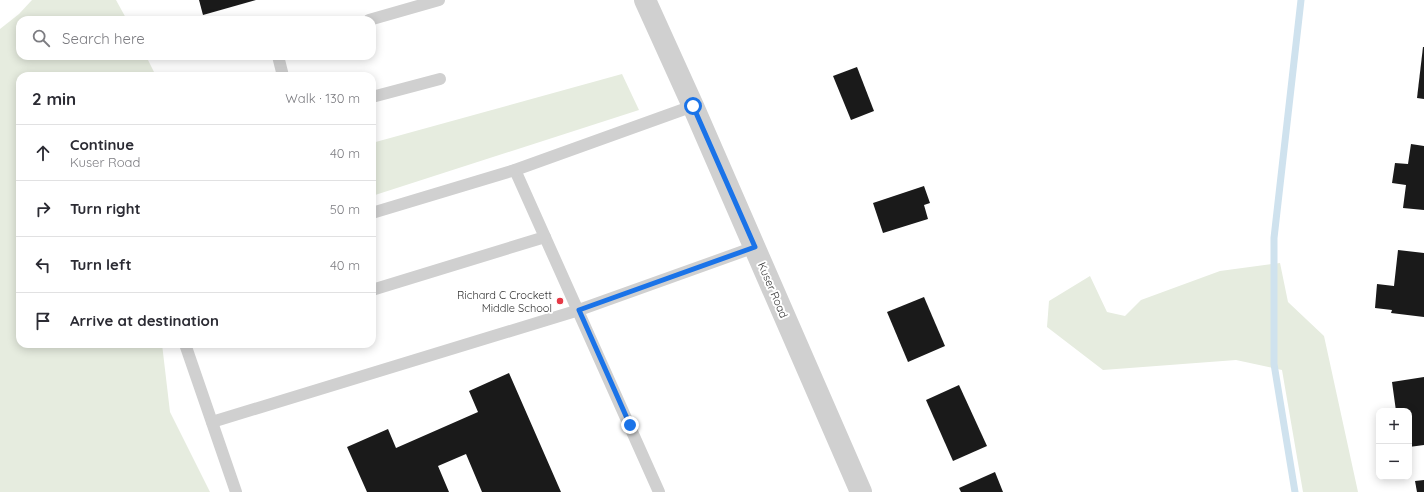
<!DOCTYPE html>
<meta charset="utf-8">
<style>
:root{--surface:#fff;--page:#f7f7f7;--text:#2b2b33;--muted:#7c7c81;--line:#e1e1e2}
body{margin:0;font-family:Quicksand,sans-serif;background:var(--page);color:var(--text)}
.controls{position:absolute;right:12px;bottom:12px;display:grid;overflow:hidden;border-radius:8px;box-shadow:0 2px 10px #0003}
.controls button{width:36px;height:36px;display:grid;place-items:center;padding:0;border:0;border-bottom:1px solid var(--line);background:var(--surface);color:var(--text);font:20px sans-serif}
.stop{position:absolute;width:12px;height:12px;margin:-9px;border:3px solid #1a73e8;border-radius:50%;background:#fff}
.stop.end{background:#1a73e8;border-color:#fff;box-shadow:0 1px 4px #0008}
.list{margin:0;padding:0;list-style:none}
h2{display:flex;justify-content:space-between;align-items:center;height:52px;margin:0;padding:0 16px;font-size:17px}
h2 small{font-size:13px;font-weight:400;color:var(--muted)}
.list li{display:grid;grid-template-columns:26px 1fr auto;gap:12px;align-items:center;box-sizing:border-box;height:56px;padding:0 16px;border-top:1px solid var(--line)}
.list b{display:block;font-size:15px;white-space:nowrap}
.list p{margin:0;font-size:13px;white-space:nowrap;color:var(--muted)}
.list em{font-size:13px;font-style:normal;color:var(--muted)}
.icon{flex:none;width:22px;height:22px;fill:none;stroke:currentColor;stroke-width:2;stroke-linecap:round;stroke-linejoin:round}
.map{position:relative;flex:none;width:1424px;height:492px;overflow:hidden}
.search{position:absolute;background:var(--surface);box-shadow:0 2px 10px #0003;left:16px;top:16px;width:360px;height:44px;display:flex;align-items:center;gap:10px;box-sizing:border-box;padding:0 14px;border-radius:12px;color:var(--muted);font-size:15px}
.panel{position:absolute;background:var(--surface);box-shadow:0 2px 10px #0003;left:16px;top:72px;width:360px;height:276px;border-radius:12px}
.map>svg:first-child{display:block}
.green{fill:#e6ecdf}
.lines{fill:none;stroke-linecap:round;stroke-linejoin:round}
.stream{stroke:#cfe2ee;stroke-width:7}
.building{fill:#1a1a1a}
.service{stroke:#d0d0d0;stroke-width:12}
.tertiary{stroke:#d0d0d0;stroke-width:22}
.route{stroke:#1a73e8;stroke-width:5}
.poi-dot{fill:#e63946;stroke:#fff;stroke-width:1.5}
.labels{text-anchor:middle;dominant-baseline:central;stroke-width:4;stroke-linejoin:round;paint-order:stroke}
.street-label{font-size:11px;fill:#333;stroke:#fff}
.poi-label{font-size:11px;fill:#333;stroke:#fff;text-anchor:end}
</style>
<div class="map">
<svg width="1424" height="492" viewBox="0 0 1424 492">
<rect width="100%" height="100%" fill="#fff"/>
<g class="green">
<path d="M32,0H116L127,20H20V56H146L156,76H20V344H162L170,412L210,492H0V29L19,14Z"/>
<path d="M622,74L639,110L372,196V143Z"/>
<path d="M1280,263L1288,302L1324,336L1358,492H1303L1282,370L1236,360L1103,370L1047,327L1049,301L1090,276L1107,312L1125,316L1141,300L1220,271Z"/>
</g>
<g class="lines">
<path class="stream" d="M1295,492L1274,364V238L1301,0"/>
</g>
<g class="building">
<path d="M199,0H256L203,15Z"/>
<path d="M1423,47H1424V99L1417,98Z"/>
<path d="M857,67L874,111L851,120L833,76Z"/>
<path d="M1411,144L1424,146V210L1403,208L1406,185L1392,183L1395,163L1408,164Z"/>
<path d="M924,186L930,203L924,205L928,219L883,233L873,203Z"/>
<path d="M1398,250L1424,253V317L1391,313L1392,310L1375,308L1377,284L1394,286Z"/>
<path d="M924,297L945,346L908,362L887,312Z"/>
<path d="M509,373L561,492H482L466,454L438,466L449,492H367L347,447L388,429L396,448L478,412L469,391Z"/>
<path d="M1424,377V445L1409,447V411H1396L1392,382Z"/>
<path d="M959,385L987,446L953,461L926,400Z"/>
<path d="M995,472L1003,492H961L959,488Z"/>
<path d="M1424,480V492H1417L1415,481Z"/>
</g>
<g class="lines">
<g class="service">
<path d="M369,20L439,0"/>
<path d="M278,56L283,76"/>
<path d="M372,97L440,79"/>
<path d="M515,170L659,492"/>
<path d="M372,213L515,170L693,106"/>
<path d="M372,290L545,237"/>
<path d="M185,344L236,492"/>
<path d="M212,422L579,310L755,247"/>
</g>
<path class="tertiary" d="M645,0L693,106L861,492"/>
</g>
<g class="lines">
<path class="route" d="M630,425L579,310L755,247L693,106"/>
</g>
<circle class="poi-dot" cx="560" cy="301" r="4"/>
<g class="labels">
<g class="street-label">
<text transform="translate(773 290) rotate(67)">Kuser Road</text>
</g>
<g class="poi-label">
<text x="552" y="295">Richard C Crockett<tspan x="552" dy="13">Middle School</tspan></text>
</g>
</g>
</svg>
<div class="controls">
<button>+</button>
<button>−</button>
</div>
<div class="stop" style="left:693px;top:106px"></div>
<div class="stop end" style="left:630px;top:425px"></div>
<div class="search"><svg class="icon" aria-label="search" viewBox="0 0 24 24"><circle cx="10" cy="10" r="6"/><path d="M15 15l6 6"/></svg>Search here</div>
<section class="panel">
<h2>2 min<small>Walk · 130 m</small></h2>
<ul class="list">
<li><svg class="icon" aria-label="ahead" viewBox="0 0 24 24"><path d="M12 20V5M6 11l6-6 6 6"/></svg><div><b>Continue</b><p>Kuser Road</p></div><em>40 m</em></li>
<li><svg class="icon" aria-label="right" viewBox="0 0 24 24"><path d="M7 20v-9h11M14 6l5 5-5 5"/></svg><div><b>Turn right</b></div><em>50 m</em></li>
<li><svg class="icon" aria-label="left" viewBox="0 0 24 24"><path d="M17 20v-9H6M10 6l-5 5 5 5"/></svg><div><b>Turn left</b></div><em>40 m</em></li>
<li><svg class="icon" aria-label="arrive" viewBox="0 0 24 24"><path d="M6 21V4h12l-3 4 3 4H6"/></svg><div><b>Arrive at destination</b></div></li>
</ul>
</section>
</div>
